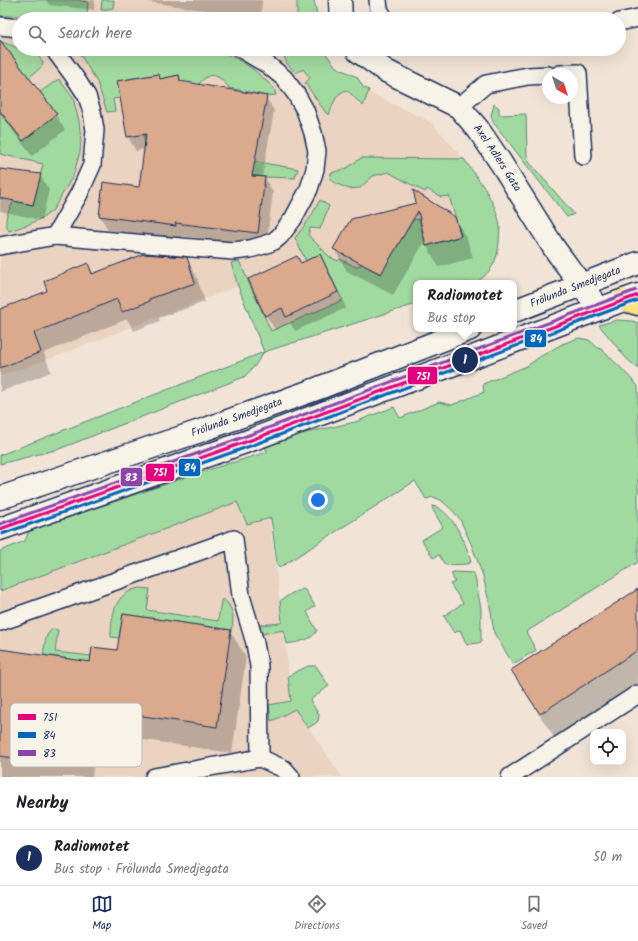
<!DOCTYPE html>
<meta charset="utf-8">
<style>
:root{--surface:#fff;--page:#f6f6f6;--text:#202124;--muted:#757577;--line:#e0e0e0;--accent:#1b2f5e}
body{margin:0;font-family:Kalam,sans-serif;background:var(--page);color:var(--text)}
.controls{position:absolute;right:12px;bottom:12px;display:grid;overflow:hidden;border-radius:8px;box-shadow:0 4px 16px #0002}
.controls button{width:36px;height:36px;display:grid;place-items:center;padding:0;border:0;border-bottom:1px solid var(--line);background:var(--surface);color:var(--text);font:20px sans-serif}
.compass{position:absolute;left:542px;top:68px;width:36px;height:36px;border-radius:50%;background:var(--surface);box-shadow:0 4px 16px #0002;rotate:141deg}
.you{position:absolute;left:318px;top:500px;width:14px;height:14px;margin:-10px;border:3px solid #fff;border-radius:50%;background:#1a73e8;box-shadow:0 0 0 6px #1a73e833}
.badge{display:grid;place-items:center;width:26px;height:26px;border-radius:50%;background:var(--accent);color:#fff;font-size:13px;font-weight:700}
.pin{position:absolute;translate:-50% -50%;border:2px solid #fff;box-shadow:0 1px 4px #0006}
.popup{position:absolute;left:413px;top:280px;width:104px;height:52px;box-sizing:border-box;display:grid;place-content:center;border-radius:8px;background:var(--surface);filter:drop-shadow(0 1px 3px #0005);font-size:13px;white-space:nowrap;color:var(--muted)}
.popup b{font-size:15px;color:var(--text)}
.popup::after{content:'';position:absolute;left:50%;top:100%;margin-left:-8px;border:8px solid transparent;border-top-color:var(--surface)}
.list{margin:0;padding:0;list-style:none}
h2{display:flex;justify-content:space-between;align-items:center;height:52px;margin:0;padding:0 16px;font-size:17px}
h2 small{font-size:13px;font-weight:400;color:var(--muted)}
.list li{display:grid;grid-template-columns:26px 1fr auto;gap:12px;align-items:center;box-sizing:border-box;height:56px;padding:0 16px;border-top:1px solid var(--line)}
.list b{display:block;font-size:15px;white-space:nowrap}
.list p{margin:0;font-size:13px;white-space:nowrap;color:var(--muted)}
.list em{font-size:13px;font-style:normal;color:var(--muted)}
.icon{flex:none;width:22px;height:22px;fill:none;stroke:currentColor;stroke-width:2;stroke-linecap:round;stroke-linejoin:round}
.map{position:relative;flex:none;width:638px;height:777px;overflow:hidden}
.search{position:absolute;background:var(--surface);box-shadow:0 4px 16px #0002;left:12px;right:12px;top:12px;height:44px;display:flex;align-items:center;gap:10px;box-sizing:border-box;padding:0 14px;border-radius:22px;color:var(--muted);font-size:15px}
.sheet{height:108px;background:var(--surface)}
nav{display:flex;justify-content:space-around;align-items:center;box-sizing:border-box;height:56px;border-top:1px solid var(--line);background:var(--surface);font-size:11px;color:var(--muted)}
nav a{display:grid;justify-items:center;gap:2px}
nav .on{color:var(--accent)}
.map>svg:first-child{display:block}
.built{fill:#ead3c0}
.green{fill:#a1da9f;stroke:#5e847e}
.shadow{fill:#0003}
.building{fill:#dbaa8d;stroke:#1b2f5e}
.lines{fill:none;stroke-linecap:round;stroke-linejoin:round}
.lane-casing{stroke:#1b2f5e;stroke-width:20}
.street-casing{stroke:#1b2f5e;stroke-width:25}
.primary-casing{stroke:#1b2f5e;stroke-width:25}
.lane{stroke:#f7f3e8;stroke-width:17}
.street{stroke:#f7f3e8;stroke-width:22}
.primary{stroke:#f7e281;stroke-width:22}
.bus-1-casing{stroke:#f7f3e8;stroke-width:6}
.bus-2-casing{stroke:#f7f3e8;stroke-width:6}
.bus-3-casing{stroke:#f7f3e8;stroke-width:6}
.bus-1{stroke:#e5007d;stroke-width:3}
.bus-2{stroke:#0065bd;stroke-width:3}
.bus-3{stroke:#8e44ad;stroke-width:3}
.labels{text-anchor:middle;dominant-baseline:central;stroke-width:3;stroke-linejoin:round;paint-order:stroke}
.street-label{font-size:11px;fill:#1b2f5e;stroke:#f7f3e8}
.key{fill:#f7f3e8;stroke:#b5b8bf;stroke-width:1}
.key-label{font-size:11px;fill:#1b2f5e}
.line-badge{stroke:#f7f3e8;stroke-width:1.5}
.badge-label{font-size:11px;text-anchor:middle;font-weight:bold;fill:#fff}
</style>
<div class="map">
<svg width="638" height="777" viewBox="0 0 638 777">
<rect width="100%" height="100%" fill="#f1e4d6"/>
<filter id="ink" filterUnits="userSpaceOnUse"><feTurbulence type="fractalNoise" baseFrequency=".025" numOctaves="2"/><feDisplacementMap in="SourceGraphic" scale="8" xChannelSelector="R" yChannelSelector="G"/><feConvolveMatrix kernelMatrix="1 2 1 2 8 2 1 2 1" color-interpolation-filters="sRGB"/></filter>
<g filter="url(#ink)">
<g class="built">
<path d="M0,0H306L308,19H19V49H311L314,67L421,117L433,124L464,159L489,195L496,212L500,226L498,253L492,268L481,279L476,283H416L264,352L238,286L52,358L0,376Z"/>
<path d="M263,469L293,705L342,777H0V575Z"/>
</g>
<g class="green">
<path d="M0,0H77L88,2L87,17L0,16Z"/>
<path d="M102,0H114L113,8L101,10Z"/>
<path d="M297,0H314L318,19H297Z"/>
<path d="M0,41L38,56L43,62L42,66L29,78Z"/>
<path d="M77,49H214L237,59L253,69L274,88L276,95L267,96L229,88C218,73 208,70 197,87L200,152L298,169L295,178L265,177L184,167L146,158L144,135L171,129L186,108L179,75L160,79L158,74L117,81L120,98L113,99L115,111L107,112L97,82Z"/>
<path d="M286,49H323L327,55L336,67L357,77L363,87L369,90L363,106L350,93L346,90C335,94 333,105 329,115L326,113L305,83L310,78L303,69L296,73C289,66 281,60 286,49Z"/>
<path d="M59,79L73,98L79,121L81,140L80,152L73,176L53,210L44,217L27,225L9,231C2,220 9,210 14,201L33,205L43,164L0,154V111L23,141L57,114L40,92Z"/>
<path d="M494,104L499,108V115L526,114L527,157L529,162L574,214L567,217L493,122L491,116Z"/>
<path d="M361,158L464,159C478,179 497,202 500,227C500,232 499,237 499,242C497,262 492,271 476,283H416V304L264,352L254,367L244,377L59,449L0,464V455L264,352L238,286L231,263L239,261L271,331L343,300L338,292L320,254L306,261L295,238L310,218L320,200L329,206L320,229L310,228L308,235L330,257L338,261L340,259L356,267L362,264L380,274L413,220L419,219L426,246L461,236L449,196L441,197L427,189L425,192L388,172L373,176L360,188L349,189L337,184L330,179L331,173L347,168Z"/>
<path d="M617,320L632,321L638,323V369L625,357L599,325Z"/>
<path d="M579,338L589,340L598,348L601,349L621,368L638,386V562L526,632L536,650L513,664L494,633L491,611L483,576L472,546L460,519L451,509L441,500L433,497L426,499L415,481L279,568L277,564L271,518L247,524L237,502L0,591V551L25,541L29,531L195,474L267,452L264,444L296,435L355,422L394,407L400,418L439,402L452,405L484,392L483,384L527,366L541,356L562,344Z"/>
<path d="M432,506C451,508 467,545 471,562L467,564L445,565L439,555L433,558L422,540L443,527L433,510Z"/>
<path d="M454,572L474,573L475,577L481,609V642C476,644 472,643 467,645L460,630L454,633L444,616L463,603L450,584L455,582L451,573Z"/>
<path d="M141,588L150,589L147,610L218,621L221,601L222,599C229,601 233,612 233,619C233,623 232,627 231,630L123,614L119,638L111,637C111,615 115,591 141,588Z"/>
<path d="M303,589L305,590L315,606L307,612L317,631C311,641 297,642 287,644L284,630L262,634L260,631V625L280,623L282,622L280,601L292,593Z"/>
<path d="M53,629L58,630L55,652L91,656L90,662L43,655C45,646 44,634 53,629Z"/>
<path d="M308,666H316L329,686L310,700L319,715L318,721L316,723L308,728L295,709L276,719L271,721L269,705L274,704L291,701L288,676Z"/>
</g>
<g class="shadow">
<path d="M46,0H95L94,10L49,5Z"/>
<path d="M137,0H262L261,15L217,12Z"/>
<path d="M6,49L56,115L65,130L32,156L0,114V54Z"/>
<path d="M158,75L161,80L179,76L182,82L266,97L274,111L262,178H265L273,192L266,246L182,236L183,239L108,230L100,216L140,188L145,149L136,151L128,137L118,82Z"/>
<path d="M0,170L40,175L49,190L42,220L0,211Z"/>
<path d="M417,204L454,217L467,239L473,258L439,267L426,245L425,241L393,295L347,271L334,249Z"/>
<path d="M320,255L329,271L346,308L295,331L290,323L275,330L266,315L301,264Z"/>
<path d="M186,258L197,278L205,302L159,318L160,321L134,331L127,319L44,353L51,372L0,392V310L49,291L88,264L94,274Z"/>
<path d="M638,590V695L559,745L531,702L513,670Z"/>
<path d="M230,631L246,657L232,753L98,733L92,777H0V650L91,663L118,651Z"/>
</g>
<g class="building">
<path d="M0,40L57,114L23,141L0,111Z"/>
<path d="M159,74L160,79L179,75L180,81L267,96L252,176L265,177L258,233L175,223L176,226L99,216L103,182L139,187L146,134L127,137L117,81Z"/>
<path d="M0,169L41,174L33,205L0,198Z"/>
<path d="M413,190L455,217L461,236L426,246L418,211L381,274L333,249L351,219L416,203Z"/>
<path d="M144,254L187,257L195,283L149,299L150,301L122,312L117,299L34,333L41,352L0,368V309L47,291L44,281L88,263L92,274Z"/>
<path d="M320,254L338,292L286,317L282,308L265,316L248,279L297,256L301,263Z"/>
<path d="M638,589V650L540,714L511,670Z"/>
<path d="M123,614L231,630L217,727L83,707L74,767L0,756V649L90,662L92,647L117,650Z"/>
</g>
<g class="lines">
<defs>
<g id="lane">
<path d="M378,0L379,10L385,19"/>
<path d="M619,22L638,18"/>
<path d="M0,26L19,28"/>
<path d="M54,49L76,79L87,96L92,112L95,130L92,165L79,194L55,236"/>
<path d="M560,74L578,73L583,156"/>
<path d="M459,107L486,84L528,76L548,75"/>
<path d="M0,246L55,236L193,248L234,251L250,249L264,245L274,241L280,236L293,219L309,189L315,169L317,151L313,133L305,110L296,94L284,78L268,65L241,49"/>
<path d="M0,622L234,539L241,596L255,643L259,666L260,758"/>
<path d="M154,777L260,758L284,769L291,777"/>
<path d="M510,777L638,694"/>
</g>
<g id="street">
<path d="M340,0L341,19"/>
<path id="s1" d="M357,49L358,51L386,71L459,107L478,129L501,163L554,248L599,309"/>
<path id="s2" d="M514,311L638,263"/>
<path id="s3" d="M0,498L203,430L319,388L470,329"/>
<path d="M0,529L251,440L465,360L599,309L638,295"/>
</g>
<path id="primary" d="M624,300L638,304"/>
</defs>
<use href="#lane" class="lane-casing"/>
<use href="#street" class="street-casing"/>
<use href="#primary" class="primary-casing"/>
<use href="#lane" class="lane"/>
<use href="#street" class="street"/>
<use href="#primary" class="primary"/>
<defs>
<path id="bus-1" d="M0,529L251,440L638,295"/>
<path id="bus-2" d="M2,534L253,445L638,300"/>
<path id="bus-3" d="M0,524L249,435L636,290"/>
</defs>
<use href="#bus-1" class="bus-1-casing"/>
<use href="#bus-2" class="bus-2-casing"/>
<use href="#bus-3" class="bus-3-casing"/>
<use href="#bus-1" class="bus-1"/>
<use href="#bus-2" class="bus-2"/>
<use href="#bus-3" class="bus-3"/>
</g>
</g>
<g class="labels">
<g class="street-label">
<text stroke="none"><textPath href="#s1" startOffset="182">Axel Adlers Gata</textPath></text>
<text stroke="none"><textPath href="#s2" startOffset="66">Frölunda Smedjegata</textPath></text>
<text stroke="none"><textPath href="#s3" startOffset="250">Frölunda Smedjegata</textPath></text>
</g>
</g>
<rect x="10" y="703" width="132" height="64" rx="6" class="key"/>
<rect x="18" y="714" width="18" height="6" fill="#e5007d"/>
<rect x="18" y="732" width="18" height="6" fill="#0065bd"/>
<rect x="18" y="750" width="18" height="6" fill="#8e44ad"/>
<g class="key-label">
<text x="43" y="721">751</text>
<text x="43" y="739">84</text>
<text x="43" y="757">83</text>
</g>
<g class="line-badge">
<rect x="524" y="329" width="23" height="19" rx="4" fill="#0065bd"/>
<rect x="407" y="366" width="31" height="19" rx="4" fill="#e5007d"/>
<rect x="178" y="458" width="23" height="19" rx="4" fill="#0065bd"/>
<rect x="145" y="463" width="30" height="19" rx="4" fill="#e5007d"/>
<rect x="120" y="467" width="23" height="20" rx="4" fill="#8e44ad"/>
</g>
<g class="badge-label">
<text x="536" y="342">84</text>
<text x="423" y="380">751</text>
<text x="190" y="471">84</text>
<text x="160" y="476">751</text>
<text x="131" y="481">83</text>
</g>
</svg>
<div class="controls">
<button><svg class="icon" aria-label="locate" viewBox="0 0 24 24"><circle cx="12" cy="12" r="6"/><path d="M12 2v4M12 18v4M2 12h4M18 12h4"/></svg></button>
</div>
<svg class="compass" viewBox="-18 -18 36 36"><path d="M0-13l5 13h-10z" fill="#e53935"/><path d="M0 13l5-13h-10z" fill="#757577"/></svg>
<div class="you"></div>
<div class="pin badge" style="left:465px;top:360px">1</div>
<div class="popup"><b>Radiomotet</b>Bus stop</div>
<div class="search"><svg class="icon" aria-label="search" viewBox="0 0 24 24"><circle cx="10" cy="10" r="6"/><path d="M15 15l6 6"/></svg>Search here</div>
</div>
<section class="sheet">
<h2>Nearby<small></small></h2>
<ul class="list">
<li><span class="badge">1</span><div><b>Radiomotet</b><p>Bus stop · Frölunda Smedjegata</p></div><em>50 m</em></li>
</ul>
</section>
<nav>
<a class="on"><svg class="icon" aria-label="map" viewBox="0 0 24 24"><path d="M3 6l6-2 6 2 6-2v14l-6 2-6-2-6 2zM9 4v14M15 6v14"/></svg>Map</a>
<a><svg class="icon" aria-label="directions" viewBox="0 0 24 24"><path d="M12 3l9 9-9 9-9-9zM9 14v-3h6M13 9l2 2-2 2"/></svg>Directions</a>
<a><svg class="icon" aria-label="saved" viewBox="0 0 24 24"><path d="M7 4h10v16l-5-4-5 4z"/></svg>Saved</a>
</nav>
